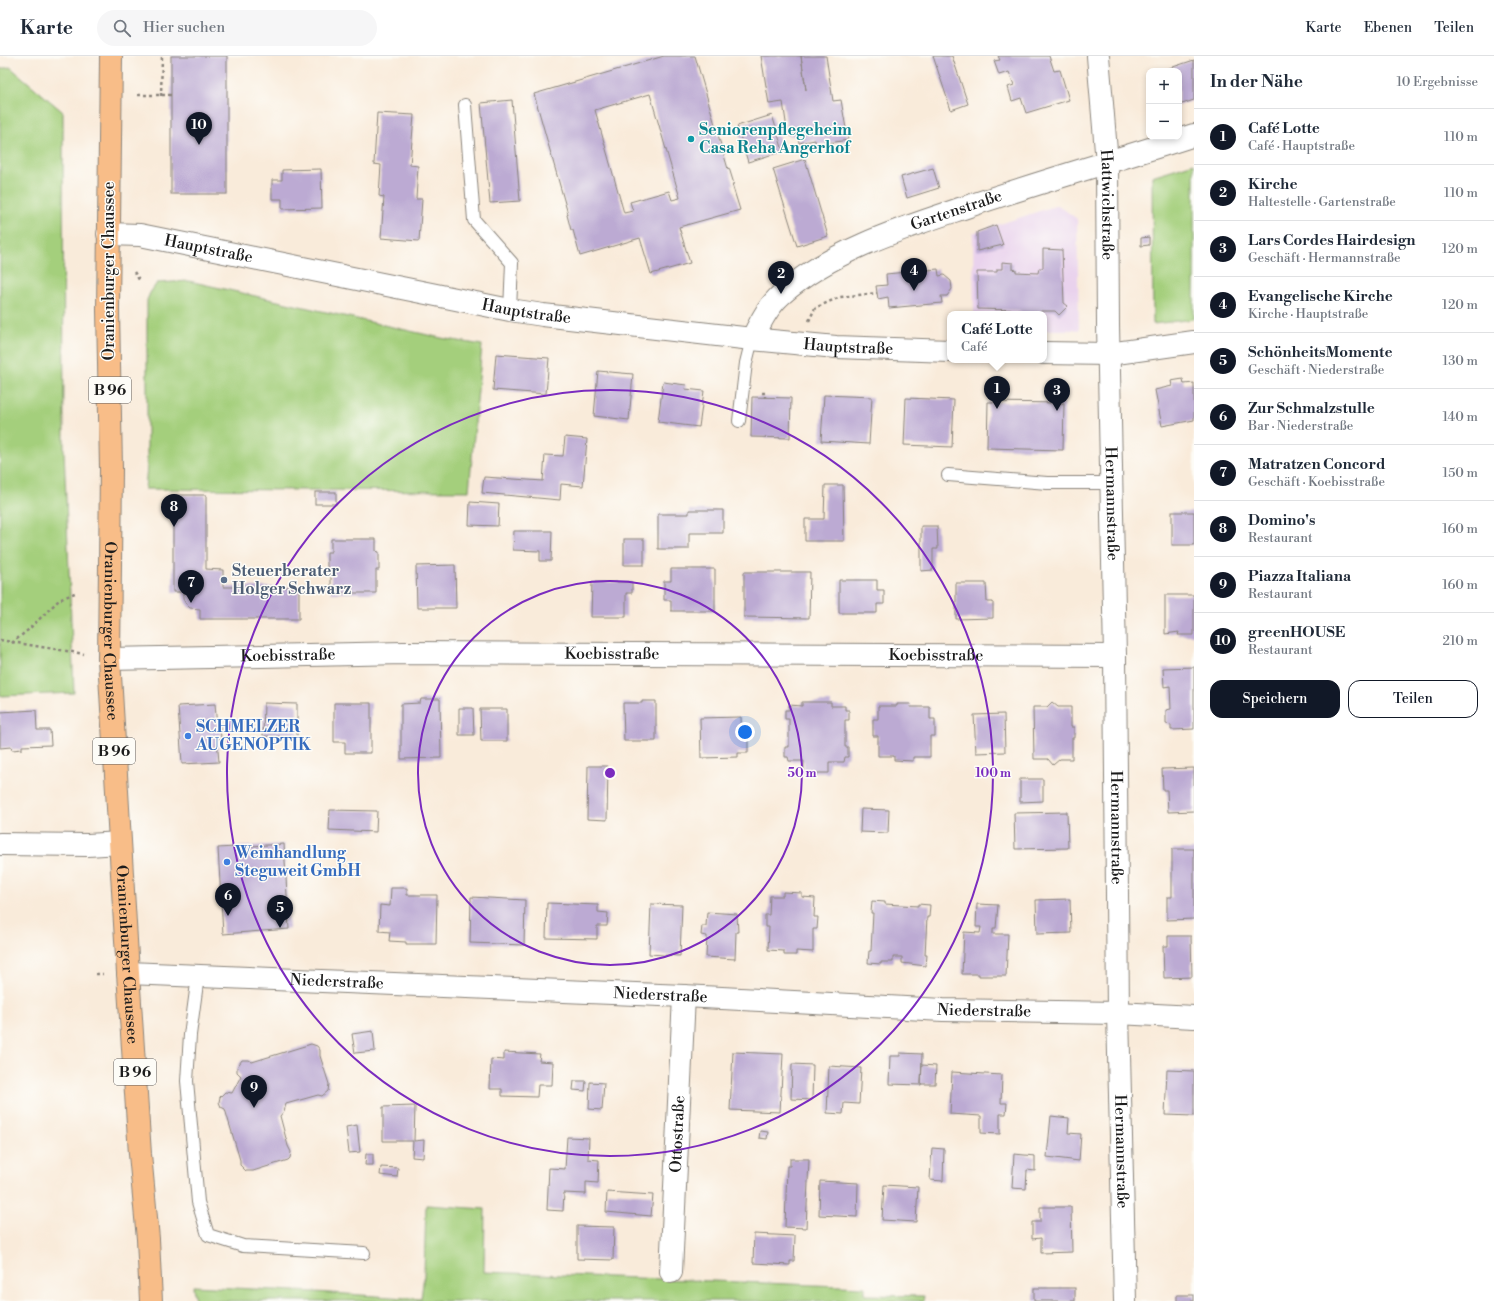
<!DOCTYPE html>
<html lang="de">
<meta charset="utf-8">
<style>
:root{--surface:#fff;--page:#f6f6f7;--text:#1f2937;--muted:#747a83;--line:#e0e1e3;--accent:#111827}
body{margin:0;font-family:"Libre Bodoni",serif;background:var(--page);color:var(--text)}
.controls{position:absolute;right:12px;top:12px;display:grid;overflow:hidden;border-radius:8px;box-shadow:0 2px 6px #0003}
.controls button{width:36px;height:36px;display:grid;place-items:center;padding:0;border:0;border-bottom:1px solid var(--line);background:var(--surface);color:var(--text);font:20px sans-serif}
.you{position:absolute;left:745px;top:676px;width:14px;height:14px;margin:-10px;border:3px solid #fff;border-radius:50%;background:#1a73e8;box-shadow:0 0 0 6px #1a73e833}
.badge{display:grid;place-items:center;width:26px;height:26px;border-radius:50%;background:var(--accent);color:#fff;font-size:13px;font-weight:700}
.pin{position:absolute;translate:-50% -33px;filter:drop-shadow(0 1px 2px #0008)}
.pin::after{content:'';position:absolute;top:21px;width:14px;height:12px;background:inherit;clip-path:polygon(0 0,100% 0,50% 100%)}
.popup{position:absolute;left:947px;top:255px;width:100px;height:52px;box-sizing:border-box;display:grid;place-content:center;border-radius:8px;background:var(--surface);filter:drop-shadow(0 1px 3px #0005);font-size:13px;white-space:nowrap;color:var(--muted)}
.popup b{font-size:15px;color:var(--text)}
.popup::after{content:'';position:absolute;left:50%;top:100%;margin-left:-8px;border:8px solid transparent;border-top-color:var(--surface)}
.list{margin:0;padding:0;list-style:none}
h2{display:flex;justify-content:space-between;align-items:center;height:52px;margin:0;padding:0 16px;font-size:17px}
h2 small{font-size:13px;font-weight:400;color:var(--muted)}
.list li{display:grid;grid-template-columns:26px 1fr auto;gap:12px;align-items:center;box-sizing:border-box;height:56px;padding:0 16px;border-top:1px solid var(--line)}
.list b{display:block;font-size:15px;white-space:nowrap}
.list p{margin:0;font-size:13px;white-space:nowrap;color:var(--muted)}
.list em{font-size:13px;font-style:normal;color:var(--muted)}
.actions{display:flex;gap:8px;padding:12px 16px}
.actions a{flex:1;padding:9px 0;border:1px solid var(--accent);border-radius:12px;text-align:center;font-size:14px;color:var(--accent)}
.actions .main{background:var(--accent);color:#fff}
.icon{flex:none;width:22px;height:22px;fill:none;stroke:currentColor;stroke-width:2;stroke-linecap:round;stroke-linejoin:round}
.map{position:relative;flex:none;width:1194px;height:1245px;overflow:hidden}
header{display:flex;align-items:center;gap:24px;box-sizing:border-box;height:56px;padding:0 20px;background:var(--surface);border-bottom:1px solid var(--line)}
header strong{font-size:19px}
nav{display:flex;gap:22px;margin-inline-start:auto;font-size:14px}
.search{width:280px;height:36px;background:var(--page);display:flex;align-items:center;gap:10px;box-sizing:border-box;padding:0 14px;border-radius:22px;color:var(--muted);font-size:15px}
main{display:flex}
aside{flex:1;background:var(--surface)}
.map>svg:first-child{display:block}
.built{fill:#e9d2ed}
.green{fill:#a4cf7c;stroke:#60764c}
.building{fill:#bcaad3;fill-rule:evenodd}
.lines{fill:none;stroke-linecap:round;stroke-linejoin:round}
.service-casing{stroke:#8a847b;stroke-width:14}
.minor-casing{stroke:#8a847b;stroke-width:24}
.tertiary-casing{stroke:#8a847b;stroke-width:24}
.primary-casing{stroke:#8a847b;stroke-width:24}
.path{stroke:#8a847b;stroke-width:2.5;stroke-dasharray:3 3;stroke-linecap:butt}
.service{stroke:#fff;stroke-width:12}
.minor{stroke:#fff;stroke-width:22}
.tertiary{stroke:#fff;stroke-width:22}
.primary{stroke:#f8bd88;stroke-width:22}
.ring{fill:none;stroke:#7b2cbf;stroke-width:2}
.culture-dot{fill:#0f9aa8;stroke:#fdfcf7;stroke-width:1.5}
.service-dot{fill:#5c6f8a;stroke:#fdfcf7;stroke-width:1.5}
.shop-dot{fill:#3f7fe0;stroke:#fdfcf7;stroke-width:1.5}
.labels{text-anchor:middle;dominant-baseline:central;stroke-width:3;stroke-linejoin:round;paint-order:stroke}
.shield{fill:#fdfcf7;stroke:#605f5e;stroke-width:1}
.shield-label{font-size:15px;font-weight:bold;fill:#1c1c1c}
.culture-label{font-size:16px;font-weight:bold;fill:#0d838f;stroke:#fdfcf7;text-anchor:start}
.street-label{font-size:16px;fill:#1c1c1c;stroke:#fdfcf7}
.service-label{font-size:16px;font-weight:bold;fill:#4e5e75;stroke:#fdfcf7;text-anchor:start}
.shop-label{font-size:16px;font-weight:bold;fill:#366cbe;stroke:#fdfcf7;text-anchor:start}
.centre{fill:#7b2cbf;stroke:#fdfcf7;stroke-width:2}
.ring-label{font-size:12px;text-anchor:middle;font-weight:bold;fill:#7b2cbf;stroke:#fdfcf7;stroke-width:3;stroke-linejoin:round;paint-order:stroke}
</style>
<header>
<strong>Karte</strong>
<div class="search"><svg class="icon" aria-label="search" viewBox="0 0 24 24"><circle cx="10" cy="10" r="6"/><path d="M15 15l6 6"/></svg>Hier suchen</div>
<nav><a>Karte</a><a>Ebenen</a><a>Teilen</a></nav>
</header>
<main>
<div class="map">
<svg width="1194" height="1245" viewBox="0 0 1194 1245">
<rect width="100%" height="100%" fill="#fdfcf7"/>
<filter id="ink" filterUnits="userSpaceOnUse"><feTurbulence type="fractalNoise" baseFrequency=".025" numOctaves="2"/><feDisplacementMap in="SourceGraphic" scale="8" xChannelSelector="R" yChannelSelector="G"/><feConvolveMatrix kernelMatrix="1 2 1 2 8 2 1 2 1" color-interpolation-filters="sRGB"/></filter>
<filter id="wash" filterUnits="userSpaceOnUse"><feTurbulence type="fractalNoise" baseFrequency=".012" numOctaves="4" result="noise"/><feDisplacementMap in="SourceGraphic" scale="16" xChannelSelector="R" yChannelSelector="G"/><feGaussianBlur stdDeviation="0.9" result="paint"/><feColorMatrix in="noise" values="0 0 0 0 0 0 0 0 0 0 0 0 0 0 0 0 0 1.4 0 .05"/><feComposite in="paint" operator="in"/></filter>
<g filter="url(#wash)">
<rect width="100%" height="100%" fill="#f9ebda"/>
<path class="built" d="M1058,149L1077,163L1079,274H1044V258H974L973,177Z"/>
<g class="green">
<path d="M10,11L63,56L64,394L74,637L0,640V13Z"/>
<path d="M1194,107V263L1153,268L1152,120Z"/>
<path d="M189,225L441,282L482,289L469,435L145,433L147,410V244L150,237L157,227Z"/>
<path d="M426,1149L485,1153L484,1216L865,1231V1239L924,1240L923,1245H195L193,1230L315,1236L421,1243L424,1219Z"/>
</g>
<g id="blocks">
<g class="building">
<rect x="171" y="0" width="56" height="138"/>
<path d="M664,0H695L728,113L729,112L734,128H732L740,154L679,171L690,207L651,218L640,182L580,200L573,174H571L567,159L568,158L534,38ZM650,38L680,142L672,144L669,135L630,146L633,155L624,157L595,54Z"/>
<path d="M761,0H801L806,34L801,0H826L833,45L841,44L848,84L816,89L815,84L799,87L798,79L788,80L783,46L769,48Z"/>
<path d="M933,0H952L968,48L951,54Z"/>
<path d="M998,0H1049L1054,15L1060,14L1069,44L1026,57L1021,42L1012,45L1008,31L1014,29L1009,16L999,19L994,5L1000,4Z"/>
<path d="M1194,4V44L1179,49V15H1161Z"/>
<path d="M512,44L520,145L490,147L481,47Z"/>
<path d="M377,57L414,59L410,109L418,110L416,143H422L419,185L381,182L384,141L379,140L381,109L374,108Z"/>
<path d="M772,59L783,95L748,106L737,70Z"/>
<path d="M805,103L828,180L797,190L773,113Z"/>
<path d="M933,112L939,132L907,142L901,121Z"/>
<path d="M321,113L322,152L282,153V143H272V124H282V114Z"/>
<path d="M996,169L1003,189L977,195V176Z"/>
<path d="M1149,181V189L1141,190V182Z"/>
<path d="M1043,193L1062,194L1064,247L1068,250L1059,259L1055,255H1041L1038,258H1023L1019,254L978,253L977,216H997V213H1002V206L1013,207V213L1016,214V216L1038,217L1039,212H1043Z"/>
<path d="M938,213L939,220L944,219L951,225L952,233L947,240H941L942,247L889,252L888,241L878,243L876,230L887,229L886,218Z"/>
<path d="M496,298L549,302L546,338L493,334Z"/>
<path d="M598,315L633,318L629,364L594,360Z"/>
<path d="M1183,323L1184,328L1194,327V364L1162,370L1155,334L1172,330L1171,325Z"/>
<path d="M663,326L686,329L685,333L704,335L699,371L658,366Z"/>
<path d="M824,339L872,341L869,388L821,385Z"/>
<path d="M752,341L791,342L790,382L751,381Z"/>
<path d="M906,342L954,344L952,391L904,389Z"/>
<path d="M988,346L1064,347L1063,394L987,392Z"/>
<path d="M565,381L587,383L583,430L561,428L560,444L482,437L484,421L543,425L545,399L563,400Z"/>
<path d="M825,429H843L844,485H805V463H824Z"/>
<rect x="315" y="436" width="21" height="12"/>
<path d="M173,439H206V513L223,514V531H299V563H200V553L190,552L187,549L183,542V536H173Z"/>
<path d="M470,446L499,448L498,470L469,469Z"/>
<path d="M689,454H723V477H689V493H658V458H689Z"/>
<rect x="1172" y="456" width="22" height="33"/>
<path d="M921,470H937L938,493H933V514L921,515Z"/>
<path d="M514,475H552L551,505H540V495L513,494Z"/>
<path d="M331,483H376V495L379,496V514H376V537H331V514H327V496H331Z"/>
<rect x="624" y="483" width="20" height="26"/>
<path d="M455,509L456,552H417L416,510Z"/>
<path d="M671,513H715V555H671V544H664V525H671Z"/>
<path d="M744,516H810L809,562L744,561Z"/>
<path d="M839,524H877V534H884V548H877V557H839Z"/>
<path d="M592,526H632V537H626V561H591Z"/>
<path d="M956,527H986L987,546H993V562L956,563Z"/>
<path d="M1165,539H1194V579H1178L1179,576L1165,578Z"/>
<path d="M1194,611V673L1171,674V669L1166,668V654L1171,653L1170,630L1164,631L1163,612Z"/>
<path d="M421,643H440L441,702L401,703V648L420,647Z"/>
<path d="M642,645H656V685H624L623,647H642Z"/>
<path d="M802,646H831V650H845V654H849V664H845V691H848V701H845L844,706H829V717H804V705H789L788,701H785V691H789V663H785V654H789V649L802,650Z"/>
<path d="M1052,646L1058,651H1071V671H1074V682H1072V703H1060L1053,709L1048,703H1034L1033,651H1047Z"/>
<path d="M264,647L297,648V681L263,680Z"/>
<path d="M334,647H371V697H345V686H334Z"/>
<path d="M215,648L217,671L220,670L221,683H217L219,706L182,708L178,650Z"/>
<path d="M897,648H911L910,651H930V663H935V680H930V701H913V705L894,704V700H878V680H873V663H878V650H897Z"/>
<path d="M459,652H473L474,679H459Z"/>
<path d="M480,653H507V685H481Z"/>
<path d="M36,654L37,674H50L51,689L22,690V693L12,694L11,691L0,692V656Z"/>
<path d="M1004,658L1005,696L976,697L974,659Z"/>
<path d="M741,661L742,681H748V697H738V701L701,702L700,662Z"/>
<path d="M588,710H608L607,764L587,763Z"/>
<path d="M1194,712V755L1168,756L1167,734H1163L1162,713Z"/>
<path d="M1020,723H1043V745L1020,746Z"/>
<path d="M861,753L889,754L888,777L860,776Z"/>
<path d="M330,754L377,755L376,776L329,774Z"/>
<path d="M1067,756L1068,792L1015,793L1014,757Z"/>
<path d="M284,788L289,873L223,878L218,792Z"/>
<path d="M1172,793H1194V863L1167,864V841H1172Z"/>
<path d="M391,832H407V839H437L436,888H406V886L389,885L390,876L379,875L380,849L390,850Z"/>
<path d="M783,836L802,837V841L815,842L814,861H818L817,873H813V896L796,895V899H784V895L768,894L769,871H765V859H769L770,840H783Z"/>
<path d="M471,841L525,844L524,889L470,887Z"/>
<path d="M1070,843L1071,877L1037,878L1036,844Z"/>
<path d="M872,845L885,846V848L901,849L918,850V848L930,849L929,861H927L925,899H927L926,910L902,907V901H893V906H881V908L868,907L869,895H871L873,857H871Z"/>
<path d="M547,847L598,849V856L608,857L607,870H597V883L546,882Z"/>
<path d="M651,848L682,849L680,900L649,898Z"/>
<path d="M977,848L998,849L996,872H993V878H1008L1006,920H979V918H962L964,876L980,877L981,871H976Z"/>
<path d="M707,856L737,858L738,876H736L735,903L706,901L707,880L701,879L702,870H706Z"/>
<path d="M1168,880H1191L1192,921L1164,922L1163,890H1168Z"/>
<path d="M373,975L375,995L355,997L352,978Z"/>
<path d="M311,988L317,990L320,994V1000L329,1028L328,1035L322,1040L318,1039L286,1048L284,1055L280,1060L288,1090L291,1096L290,1102L288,1104L253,1115H246L240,1109V1104L225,1053L221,1051L219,1046L220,1041L225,1036L232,1037L241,1020L237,1016V1011L242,1004H249L252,1006Z"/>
<path d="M504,996L540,998L539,1005L553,1006L552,1029H538L537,1041L502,1040V1033H490L491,1003L504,1004Z"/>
<path d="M733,996L783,998L780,1056L730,1054Z"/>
<path d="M900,997L922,998L921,1029L889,1028L890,1000H900Z"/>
<path d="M792,1008L813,1009L812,1044L791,1043Z"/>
<path d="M922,1009L936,1010L935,1028H921Z"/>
<path d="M829,1010L861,1012L859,1048L844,1047L843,1058L827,1057Z"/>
<path d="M1167,1014L1194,1015V1060L1165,1059Z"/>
<path d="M952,1016L1002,1019L1001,1047H1007L1006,1058H1000V1078L981,1077V1060L950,1058Z"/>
<path d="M574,1025H586L585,1035L573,1034Z"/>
<path d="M590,1026L604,1027L602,1054L589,1053Z"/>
<path d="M415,1050L414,1085L424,1084L423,1102L412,1101L413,1085H383V1051Z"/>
<path d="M1051,1060L1069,1062L1068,1077L1081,1078L1079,1105L1047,1101Z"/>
<path d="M357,1069L360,1096L349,1097L346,1071Z"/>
<path d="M760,1075L768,1076L767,1083L759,1082Z"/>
<path d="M567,1081L589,1082L588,1103L599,1104L598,1127L586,1126V1138L564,1137L563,1155L547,1154L549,1112L565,1113Z"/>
<path d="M932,1092L944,1093L943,1125L930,1124Z"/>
<path d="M366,1098H373V1109H365Z"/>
<path d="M1014,1098L1035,1100V1115L1027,1114L1026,1133L1012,1132Z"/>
<path d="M790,1103H809L806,1172L785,1171L787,1110H790Z"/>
<path d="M381,1111L398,1112L397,1121L380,1119Z"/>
<path d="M820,1125L858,1127L857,1161L819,1159Z"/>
<path d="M884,1129L918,1131L916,1166L882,1164Z"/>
<path d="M607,1136L653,1139L651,1160L606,1156Z"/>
<path d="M1040,1151H1071L1072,1196L1041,1197V1182L1032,1183V1166H1040Z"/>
<path d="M577,1170L614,1171L613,1204L577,1203Z"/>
<path d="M754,1178L795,1180L794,1205H790V1209L753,1207Z"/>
<rect x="1034" y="1232" width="41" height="13"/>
<rect x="1177" y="1239" width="17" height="6"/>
</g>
</g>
</g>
<g filter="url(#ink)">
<use href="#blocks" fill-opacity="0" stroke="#8a847b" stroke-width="1"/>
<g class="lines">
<defs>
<g id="service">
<path d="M465,49L474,164L512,207L510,254"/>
<path d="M739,365L746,307L752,283"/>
<path d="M948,419L1047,427H1111"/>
<path d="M198,920L190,979L187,1025L198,1146L208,1179L243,1190L364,1197"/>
</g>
<g id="minor">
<path id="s1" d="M1098,0L1107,107L1108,269L1115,600L1118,957L1125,1245"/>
<path id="s2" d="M752,283C760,267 768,250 782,238C830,195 903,172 963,152C1040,126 1117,104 1194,79"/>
<path id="s3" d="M109,603L404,597L1115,600"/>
<path d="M0,788L88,789L120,787"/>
<path id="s4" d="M128,917L684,940L943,954L1118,957L1194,961"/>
<path id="s5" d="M671,1216L684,940"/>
</g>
<g id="tertiary">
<path id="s6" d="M108,178L140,179L510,254L543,259L752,283L836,291L950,295"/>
<path d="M1044,297L1109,298L1194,286"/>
</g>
<g id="primary">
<path id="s7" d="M111,0L108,254L111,413L109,603L128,917L140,1098L148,1183L151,1245"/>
</g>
</defs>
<use href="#service" class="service-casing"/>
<use href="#minor" class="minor-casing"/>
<use href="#tertiary" class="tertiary-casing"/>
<use href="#primary" class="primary-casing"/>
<g class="path">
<path d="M138,39H171"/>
<path d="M161,40L162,0"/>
<path d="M134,216L140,225"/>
<path d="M809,265L815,252L840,241L877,237"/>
<path d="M762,337H765V342"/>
<path d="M0,584L84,598"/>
<path d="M12,587L28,574L59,544L77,536"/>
<path d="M96,918H103"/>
</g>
<use href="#service" class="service"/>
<use href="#minor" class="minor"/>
<use href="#tertiary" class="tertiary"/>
<use href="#primary" class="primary"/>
</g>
</g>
<g class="ring">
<circle cx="610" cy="717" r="192"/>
<circle cx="610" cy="717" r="383"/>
</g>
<circle class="culture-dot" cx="691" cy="83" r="4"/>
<circle class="service-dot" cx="224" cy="524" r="4"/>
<g class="shop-dot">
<circle cx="188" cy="680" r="4"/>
<circle cx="227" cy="806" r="4"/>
</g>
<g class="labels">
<g class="shield">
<rect x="89" y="321" width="42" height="26" rx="3"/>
<rect x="93" y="682" width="42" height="26" rx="3"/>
<rect x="114" y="1003" width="42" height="26" rx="3"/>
</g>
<g class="shield-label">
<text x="110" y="334">B 96</text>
<text x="114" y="695">B 96</text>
<text x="135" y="1016">B 96</text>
</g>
<g class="culture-label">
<text x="699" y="74">Seniorenpflegeheim<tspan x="699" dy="18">Casa Reha Angerhof</tspan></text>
</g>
<g class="street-label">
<text stroke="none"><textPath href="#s1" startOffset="149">Hattwichstraße</textPath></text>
<text stroke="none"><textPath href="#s2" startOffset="249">Gartenstraße</textPath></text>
<text stroke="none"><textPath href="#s6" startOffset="102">Hauptstraße</textPath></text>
<text transform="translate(109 215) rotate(-90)">Oranienburger Chaussee</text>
<text stroke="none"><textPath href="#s6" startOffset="426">Hauptstraße</textPath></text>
<text stroke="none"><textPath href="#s6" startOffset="750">Hauptstraße</textPath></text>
<text stroke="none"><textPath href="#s1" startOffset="448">Hermannstraße</textPath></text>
<text stroke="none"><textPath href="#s7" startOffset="575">Oranienburger Chaussee</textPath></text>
<text stroke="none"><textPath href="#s3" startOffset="503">Koebisstraße</textPath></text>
<text stroke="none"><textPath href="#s3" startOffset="179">Koebisstraße</textPath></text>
<text stroke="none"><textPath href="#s3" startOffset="827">Koebisstraße</textPath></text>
<text stroke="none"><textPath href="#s1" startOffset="772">Hermannstraße</textPath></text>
<text stroke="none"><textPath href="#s7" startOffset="899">Oranienburger Chaussee</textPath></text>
<text stroke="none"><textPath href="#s4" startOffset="209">Niederstraße</textPath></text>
<text stroke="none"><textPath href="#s4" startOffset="533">Niederstraße</textPath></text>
<text stroke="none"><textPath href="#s4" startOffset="857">Niederstraße</textPath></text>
<text stroke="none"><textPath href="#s5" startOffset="138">Ottostraße</textPath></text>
<text stroke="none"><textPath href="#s1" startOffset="1096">Hermannstraße</textPath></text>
</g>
<g class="service-label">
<text x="232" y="515">Steuerberater<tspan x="232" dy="18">Holger Schwarz</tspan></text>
</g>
<g class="shop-label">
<text x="196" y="671">SCHMELZER<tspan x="196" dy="18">AUGENOPTIK</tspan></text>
<text x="235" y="797">Weinhandlung<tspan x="235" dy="18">Steguweit GmbH</tspan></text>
</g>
</g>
<circle cx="610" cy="717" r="6" class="centre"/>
<g class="ring-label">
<text x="802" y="721">50 m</text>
<text x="993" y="721">100 m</text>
</g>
</svg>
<div class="controls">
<button>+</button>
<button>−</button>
</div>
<div class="you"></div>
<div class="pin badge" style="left:997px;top:353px">1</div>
<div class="popup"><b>Café Lotte</b>Café</div>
<div class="pin badge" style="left:781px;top:238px">2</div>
<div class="pin badge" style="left:1057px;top:355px">3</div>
<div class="pin badge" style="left:914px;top:235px">4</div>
<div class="pin badge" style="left:280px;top:872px">5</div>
<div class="pin badge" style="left:228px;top:860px">6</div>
<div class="pin badge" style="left:191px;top:547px">7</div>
<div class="pin badge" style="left:174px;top:471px">8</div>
<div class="pin badge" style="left:254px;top:1052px">9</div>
<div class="pin badge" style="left:199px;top:89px">10</div>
</div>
<aside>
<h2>In der Nähe<small>10 Ergebnisse</small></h2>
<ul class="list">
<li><span class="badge">1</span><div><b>Café Lotte</b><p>Café · Hauptstraße</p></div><em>110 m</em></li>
<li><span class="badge">2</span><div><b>Kirche</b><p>Haltestelle · Gartenstraße</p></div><em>110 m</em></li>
<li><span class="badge">3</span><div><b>Lars Cordes Hairdesign</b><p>Geschäft · Hermannstraße</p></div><em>120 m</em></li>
<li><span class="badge">4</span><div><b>Evangelische Kirche</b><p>Kirche · Hauptstraße</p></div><em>120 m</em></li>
<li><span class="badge">5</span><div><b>SchönheitsMomente</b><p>Geschäft · Niederstraße</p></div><em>130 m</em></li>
<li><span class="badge">6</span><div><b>Zur Schmalzstulle</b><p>Bar · Niederstraße</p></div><em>140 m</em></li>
<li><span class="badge">7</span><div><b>Matratzen Concord</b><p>Geschäft · Koebisstraße</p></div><em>150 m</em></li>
<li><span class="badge">8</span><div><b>Domino's</b><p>Restaurant</p></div><em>160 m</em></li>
<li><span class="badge">9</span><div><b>Piazza Italiana</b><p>Restaurant</p></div><em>160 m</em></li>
<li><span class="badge">10</span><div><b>greenHOUSE</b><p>Restaurant</p></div><em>210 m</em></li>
</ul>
<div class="actions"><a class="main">Speichern</a><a>Teilen</a></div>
</aside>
</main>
